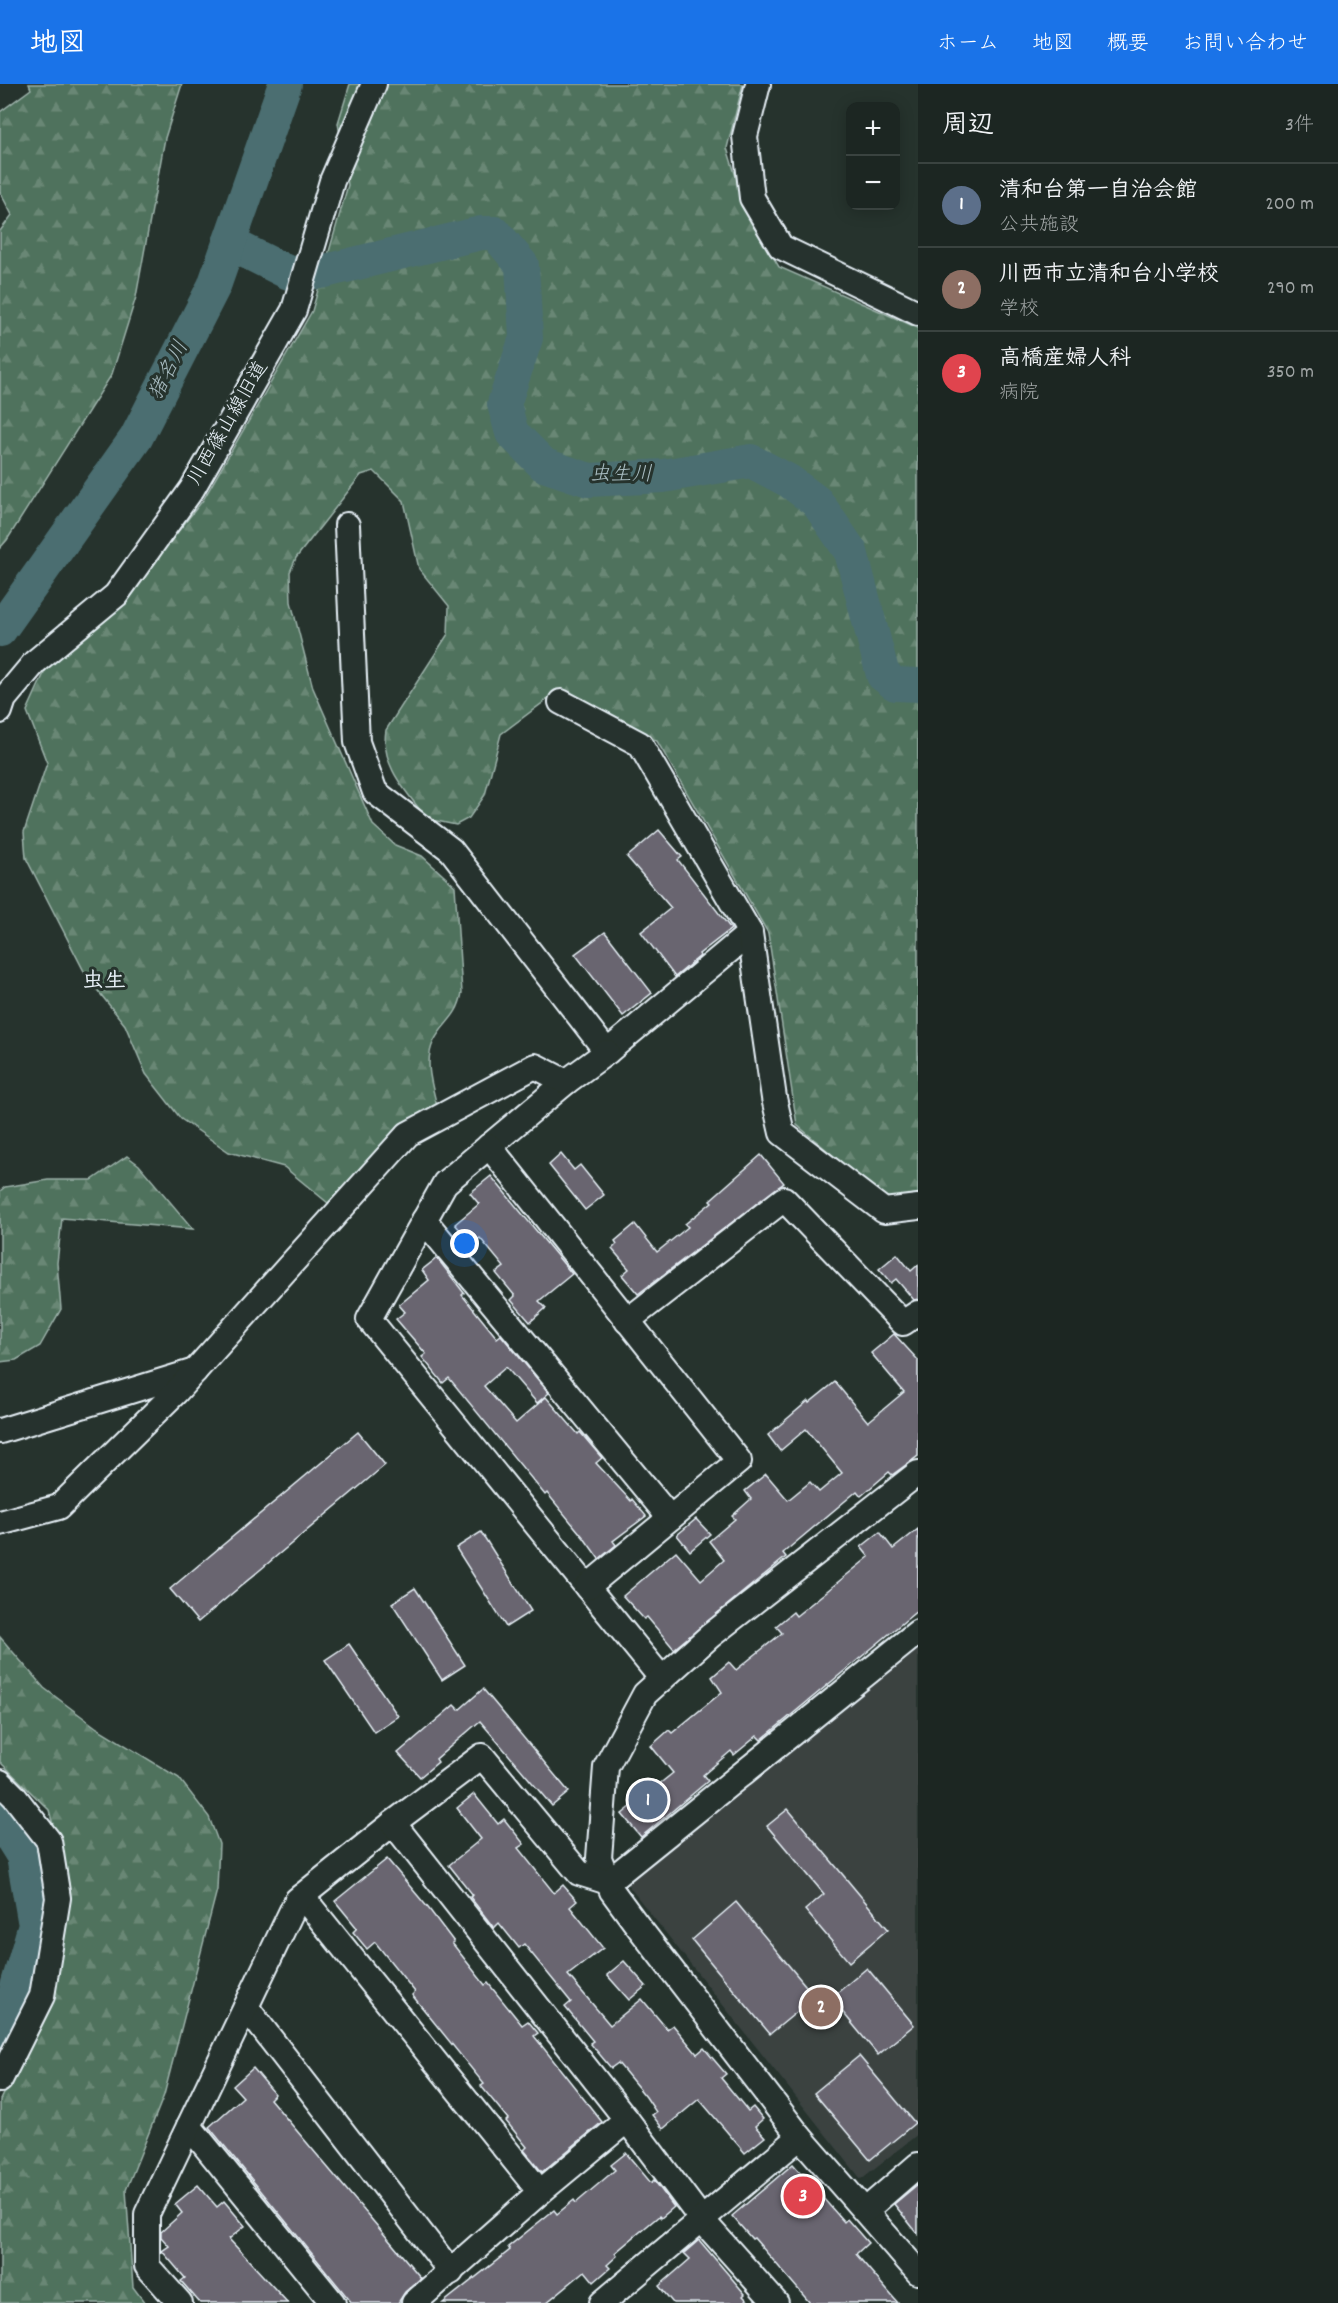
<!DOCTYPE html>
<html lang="ja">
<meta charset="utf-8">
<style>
:root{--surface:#1c2622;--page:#252e2a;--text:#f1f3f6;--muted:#a0a5a5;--line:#3a4340;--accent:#1a73e8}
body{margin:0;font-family:Dekko,"Klee One",sans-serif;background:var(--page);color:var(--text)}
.controls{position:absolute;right:18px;top:18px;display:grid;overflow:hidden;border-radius:12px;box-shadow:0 3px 15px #0003}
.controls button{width:54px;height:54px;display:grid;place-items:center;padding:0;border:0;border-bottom:2px solid var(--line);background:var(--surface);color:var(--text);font:30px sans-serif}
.you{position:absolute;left:465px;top:1160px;width:21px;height:21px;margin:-15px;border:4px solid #fff;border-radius:50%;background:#1a73e8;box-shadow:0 0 0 9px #1a73e833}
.badge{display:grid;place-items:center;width:39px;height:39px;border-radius:50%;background:var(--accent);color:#fff;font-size:20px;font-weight:700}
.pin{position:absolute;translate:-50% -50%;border:3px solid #fff;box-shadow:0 2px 6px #0006}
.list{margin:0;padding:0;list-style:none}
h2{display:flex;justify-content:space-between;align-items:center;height:78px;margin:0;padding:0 24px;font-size:26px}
h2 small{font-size:20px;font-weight:400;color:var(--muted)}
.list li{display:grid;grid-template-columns:39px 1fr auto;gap:18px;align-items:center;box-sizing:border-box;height:84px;padding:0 24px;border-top:2px solid var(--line)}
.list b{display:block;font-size:22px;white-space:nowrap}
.list p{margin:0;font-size:20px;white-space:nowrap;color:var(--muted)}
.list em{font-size:20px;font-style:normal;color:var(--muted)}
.map{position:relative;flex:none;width:918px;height:2219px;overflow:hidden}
header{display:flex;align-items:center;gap:36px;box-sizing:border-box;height:84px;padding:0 30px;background:var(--accent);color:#fff}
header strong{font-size:28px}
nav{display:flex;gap:33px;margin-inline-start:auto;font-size:21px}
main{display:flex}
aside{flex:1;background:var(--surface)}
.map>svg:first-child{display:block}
.built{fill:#3a4241}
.forest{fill:url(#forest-firs);stroke:#9cb2aa;stroke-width:1.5}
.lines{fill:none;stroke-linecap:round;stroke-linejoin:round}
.river{stroke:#4b6e71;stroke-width:34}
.building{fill:#696570;stroke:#e8f1f8;stroke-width:1.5}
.minor-casing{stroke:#e8f1f8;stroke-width:28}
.minor{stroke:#26332d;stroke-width:24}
.labels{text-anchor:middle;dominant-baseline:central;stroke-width:6;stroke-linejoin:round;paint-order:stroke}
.street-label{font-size:20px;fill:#e8f1f8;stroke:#26332d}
.water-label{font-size:21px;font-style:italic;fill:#a9bdc2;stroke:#26332d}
.quarter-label{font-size:22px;font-weight:bold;fill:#e8f1f8;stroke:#26332d}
</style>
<header>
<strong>地図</strong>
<nav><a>ホーム</a><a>地図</a><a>概要</a><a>お問い合わせ</a></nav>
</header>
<main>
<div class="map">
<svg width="918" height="2219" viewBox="0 0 918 2219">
<defs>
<pattern id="forest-firs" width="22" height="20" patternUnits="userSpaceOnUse" patternTransform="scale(1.5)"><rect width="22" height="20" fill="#50725d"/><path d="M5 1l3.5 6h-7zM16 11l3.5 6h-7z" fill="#698775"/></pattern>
</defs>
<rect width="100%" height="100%" fill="#26332d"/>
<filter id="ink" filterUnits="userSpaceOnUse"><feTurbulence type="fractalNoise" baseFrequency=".0167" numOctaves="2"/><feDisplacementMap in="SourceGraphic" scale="12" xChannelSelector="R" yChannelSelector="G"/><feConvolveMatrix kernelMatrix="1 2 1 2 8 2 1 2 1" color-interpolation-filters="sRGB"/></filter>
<g filter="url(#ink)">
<path class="built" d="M918,1555V2050L861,2095L623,1795Z"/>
<g class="forest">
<path d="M29,0H182L165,54L136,213L112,290L7,456L0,464V147L12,131L0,108V28L31,5Z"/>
<path d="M350,0H743L727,64L747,128L779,183L918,244V1111L885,1115L797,1041L768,849L657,657L560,606L501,650L485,711L469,734L456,741L427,735C407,708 380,682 386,646L448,550L449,522L419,485L404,417L374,387L361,391L296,474L290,488L291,518L313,604L373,741L395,761L422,772L455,802L462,909C457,935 444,937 434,957C423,978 433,1004 438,1026L401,1048L328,1119L284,1083L229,1068L181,1035L146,990L125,941L87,893L26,774L24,748L47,679L27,627L46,585L117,525L203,416L312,227L348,101L338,39Z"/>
<path d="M127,1072L139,1081L193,1145L62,1134L57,1179L61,1225L40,1262L16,1276L0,1278V1107L5,1103L48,1096H92Z"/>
<path d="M0,1553L44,1604L97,1644L179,1694L209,1733L219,1760L217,1806L164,2011L126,2106L133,2203L145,2219H0V2016L51,1909L69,1800L49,1726L0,1678Z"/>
</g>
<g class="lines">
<g class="river">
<path d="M229,159L289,189L321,188L481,149H495L522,181L526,254L504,320L512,349L544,381L589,396L663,392L751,377L789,397L817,418L851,468L883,591L895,600L918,601"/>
<path d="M0,546L136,354L214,202L285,0"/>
<path d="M0,1735L23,1772L35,1841L6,1941L0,1950"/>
</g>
</g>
<g class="building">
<path d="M659,746L682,773L678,776L731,845L699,870L700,872L675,893L641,848L671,824L627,773Z"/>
<path d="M605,848L652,909L623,932L575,870Z"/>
<path d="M561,1070L574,1086L580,1081L604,1111L585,1126L549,1081Z"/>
<path d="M761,1071L784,1099L638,1210L622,1191L629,1185L612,1165L617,1160L615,1157L635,1140L657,1168L688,1143L685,1140L712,1118L710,1116Z"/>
<path d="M491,1092L572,1190L539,1217L546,1224L530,1238L511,1216L515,1212L496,1189L504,1183L480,1154L472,1160L455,1140L479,1120L470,1109Z"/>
<path d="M897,1170L911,1187L918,1181V1215L914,1216L896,1195L891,1199L879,1185Z"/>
<path d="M437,1174L464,1209L462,1211L497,1254L501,1251L549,1309L537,1319L506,1283L484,1302L516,1339L546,1313L578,1350L580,1348L602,1374L596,1379L631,1417L632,1415L646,1432L613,1457L616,1461L599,1475L584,1454L547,1409L545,1411L449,1294L443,1299L422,1273L426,1270L396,1235L405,1228L399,1221L429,1196L422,1186Z"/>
<path d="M894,1250L918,1276V1372L892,1391L889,1388L861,1412L857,1407L783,1469L786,1473L674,1565L647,1533L644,1535L623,1512L676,1467L701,1496L724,1476L709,1457L735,1435L732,1432L751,1415L745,1407L766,1390L788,1416L810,1398L819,1408L842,1389L806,1345L780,1367L768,1351L808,1317L809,1319L835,1298L868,1338L904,1308L871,1269Z"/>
<path d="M358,1348L385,1381L198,1538L170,1505Z"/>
<path d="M696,1435L710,1450L690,1467L677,1451Z"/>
<path d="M918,1445V1526L761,1656L757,1652L734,1671L731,1667L703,1691L708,1697L641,1753L622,1730L673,1689L651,1662L669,1646L672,1649L722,1608L712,1593L729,1578L736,1586L782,1549L776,1542L793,1528L796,1532L869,1473L861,1463L880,1448L893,1465Z"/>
<path d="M481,1448L531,1527L506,1543L456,1464Z"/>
<path d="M415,1504L465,1581L442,1596L392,1519Z"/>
<path d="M349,1560L398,1632L374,1648L325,1576Z"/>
<path d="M483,1605L569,1708L552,1722L480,1637L436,1675L438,1678L420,1693L398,1669L454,1621L459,1626Z"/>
<path d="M474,1710L498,1740L504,1735L524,1760L518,1764L554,1809L563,1801L577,1817L570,1823L603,1864L568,1891L610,1941L642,1915L667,1945L673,1941L697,1970L704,1964L726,1990L721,1994L748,2027L753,2023L763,2035L755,2042L765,2053L745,2069L699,2015L663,2045L652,2031L656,2028L646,2013L618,1979L611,1984L590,1959L593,1957L565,1923L571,1918L524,1860L519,1864L499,1839L494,1844L470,1813L473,1811L449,1781L481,1755L457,1724Z"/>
<path d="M788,1725L888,1845L849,1878L805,1826L824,1810L767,1742Z"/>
<path d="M387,1775L429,1825L454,1858L452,1859L485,1901L488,1899L522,1941L528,1937L538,1949L534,1952L602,2038L542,2088L524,2066L527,2063L506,2037L508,2035L481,2002L484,2000L412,1911L415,1908L375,1858L367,1865L353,1848L357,1844L335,1817Z"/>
<path d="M736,1818L815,1913L770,1950L692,1856Z"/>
<path d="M624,1877L646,1902L629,1916L607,1891Z"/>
<path d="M867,1884L914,1941L878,1971L831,1914Z"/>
<path d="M859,1972L915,2039L870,2076L814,2009Z"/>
<path d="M253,1984L275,2010L270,2015L421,2194L405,2208L398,2219H352L209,2043L243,2013L233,2002Z"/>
<path d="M626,2069L651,2099L654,2096L674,2123L661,2134L659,2132L615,2169L617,2172L607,2181L610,2184L594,2198L585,2187L546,2219H443L510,2166L508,2163L554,2126L557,2130L574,2116L576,2119L615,2086L611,2081Z"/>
<path d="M793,2080L844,2138L847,2135L868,2159L856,2170L898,2219H810L754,2154L752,2155L732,2132Z"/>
<path d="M918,2100V2150L894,2120Z"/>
<path d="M198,2101L217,2123L224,2117L245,2142L229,2155L288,2219H200L181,2197L185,2194L162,2167L169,2162L161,2153V2148L182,2129L175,2120Z"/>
<path d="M699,2156L745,2210L743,2212L750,2219H673L659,2202L690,2175L684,2169Z"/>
</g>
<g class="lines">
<defs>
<g id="minor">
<path d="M758,0L745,52L752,114L781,163L918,229"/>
<path d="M347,441L357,658L375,708L451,766L607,968L750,849"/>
<path d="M561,618L640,660L750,849L774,1014L782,1049L884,1127L918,1123"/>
<path d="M0,627L4,615L35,578L116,511L192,405L294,226L332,97L374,0"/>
<path d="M566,998L445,1099L369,1235L662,1595"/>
<path d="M489,1062L739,1377L587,1503"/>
<path d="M424,1136L670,1434"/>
<path d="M627,1237L784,1115L903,1239L918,1229"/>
<path d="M0,1347L195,1287"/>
<path d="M918,1389L710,1552L645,1610L606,1683L599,1774L612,1807L634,1837L800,2053L918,2188"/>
<path d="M0,1439L59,1423L176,1308L408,1050L535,982L566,998L607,968"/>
<path d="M0,1698L14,1712L49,1757L58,1814L42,1912L0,1996"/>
<path d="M302,1812L540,2108"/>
<path d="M246,1923L451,2188"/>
<path d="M627,2036L702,2136L776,2219"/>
<path d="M189,2042L333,2219"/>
<path d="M866,2126L918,2081"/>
<path d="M180,2219L147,2182V2130L297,1816L393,1739"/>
<path d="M414,2219L540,2108L627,2036L393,1739L482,1672L579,1789L608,1798L918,1548"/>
<path d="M602,2219L800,2053"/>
</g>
</defs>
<use href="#minor" class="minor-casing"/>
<use href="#minor" class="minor"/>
</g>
</g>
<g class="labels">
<g class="street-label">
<text transform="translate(229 340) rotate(-60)">川西篠山線旧道</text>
</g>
<g class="water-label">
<text transform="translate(170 287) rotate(-63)">猪名川</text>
<text x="621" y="392">虫生川</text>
</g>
<g class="quarter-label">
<text x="104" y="898">虫生</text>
</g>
</g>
</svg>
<div class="controls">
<button>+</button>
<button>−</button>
</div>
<div class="you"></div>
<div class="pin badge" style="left:648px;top:1716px;background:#5c6f8a">1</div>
<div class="pin badge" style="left:821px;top:1923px;background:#8d6e63">2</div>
<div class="pin badge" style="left:803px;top:2112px;background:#e0444e">3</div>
</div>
<aside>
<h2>周辺<small>3件</small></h2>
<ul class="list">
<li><span class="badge" style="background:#5c6f8a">1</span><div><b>清和台第一自治会館</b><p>公共施設</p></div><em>200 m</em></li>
<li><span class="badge" style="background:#8d6e63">2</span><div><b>川西市立清和台小学校</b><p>学校</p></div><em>290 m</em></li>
<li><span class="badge" style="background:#e0444e">3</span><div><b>高橋産婦人科</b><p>病院</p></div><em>350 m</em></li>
</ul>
</aside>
</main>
